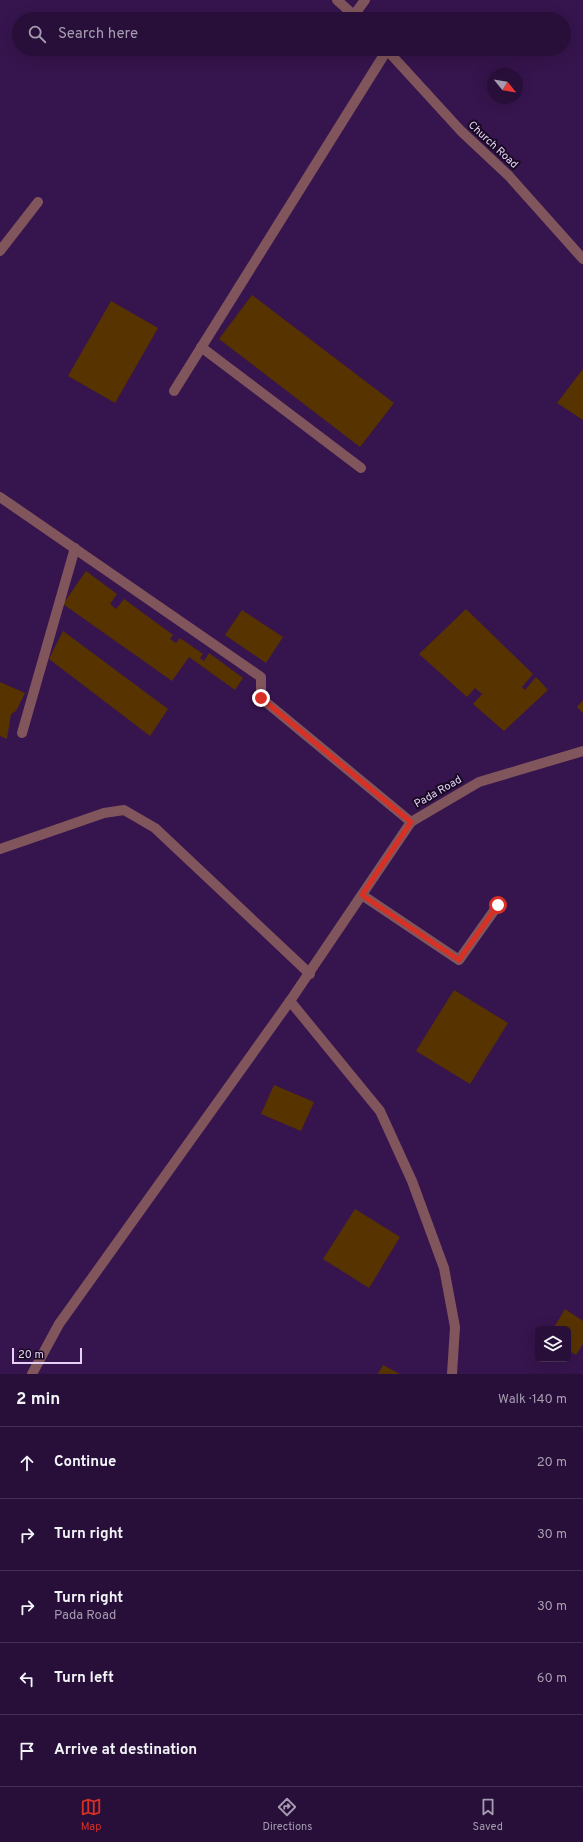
<!DOCTYPE html>
<meta charset="utf-8">
<style>
:root{--surface:#280f3a;--page:#301842;--text:#f1f3f6;--muted:#a59caf;--line:#442f54;--accent:#d93025}
body{margin:0;font-family:Overpass,sans-serif;background:var(--page);color:var(--text)}
.controls{position:absolute;right:12px;bottom:12px;display:grid;overflow:hidden;border-radius:6px;box-shadow:0 4px 16px #0002}
.controls button{width:36px;height:36px;display:grid;place-items:center;padding:0;border:0;border-bottom:1px solid var(--line);background:var(--surface);color:var(--text);font:20px sans-serif}
.compass{position:absolute;left:487px;top:68px;width:36px;height:36px;border-radius:50%;background:var(--surface);box-shadow:0 4px 16px #0002;rotate:120deg}
.scale{position:absolute;left:12px;bottom:10px;width:70px;box-sizing:border-box;padding-left:4px;border:2px solid #e4d1f5;border-top:0;font-size:11px;line-height:14px;white-space:nowrap;color:#e4d1f5;-webkit-text-stroke:3px #170922;paint-order:stroke}
.stop{position:absolute;width:12px;height:12px;margin:-9px;border:3px solid #d93025;border-radius:50%;background:#fff}
.stop.end{background:#d93025;border-color:#fff;box-shadow:0 1px 4px #0008}
.list{margin:0;padding:0;list-style:none}
h2{display:flex;justify-content:space-between;align-items:center;height:52px;margin:0;padding:0 16px;font-size:17px}
h2 small{font-size:13px;font-weight:400;color:var(--muted)}
.list li{display:grid;grid-template-columns:26px 1fr auto;gap:12px;align-items:center;box-sizing:border-box;height:72px;padding:0 16px;border-top:1px solid var(--line)}
.list b{display:block;font-size:15px;white-space:nowrap}
.list p{margin:0;font-size:13px;white-space:nowrap;color:var(--muted)}
.list em{font-size:13px;font-style:normal;color:var(--muted)}
.icon{flex:none;width:22px;height:22px;fill:none;stroke:currentColor;stroke-width:2;stroke-linecap:round;stroke-linejoin:round}
.map{position:relative;flex:none;width:583px;height:1374px;overflow:hidden}
.search{position:absolute;background:var(--surface);box-shadow:0 4px 16px #0002;left:12px;right:12px;top:12px;height:44px;display:flex;align-items:center;gap:10px;box-sizing:border-box;padding:0 14px;border-radius:22px;color:var(--muted);font-size:15px}
.sheet{height:412px;background:var(--surface)}
nav{display:flex;justify-content:space-around;align-items:center;box-sizing:border-box;height:56px;border-top:1px solid var(--line);background:var(--surface);font-size:11px;color:var(--muted)}
nav a{display:grid;justify-items:center;gap:2px}
nav .on{color:var(--accent)}
.map>svg:first-child{display:block}
.building{fill:#573300}
.lines{fill:none;stroke-linecap:round;stroke-linejoin:round}
.minor{stroke:#80555c;stroke-width:10}
.route{stroke:#d93025;stroke-width:5}
.labels{text-anchor:middle;dominant-baseline:central;stroke-width:4;stroke-linejoin:round;paint-order:stroke}
.street-label{font-size:11px;fill:#e4d1f5;stroke:#170922}
</style>
<div class="map">
<svg width="583" height="1374" viewBox="0 0 583 1374">
<rect width="100%" height="100%" fill="#36144d"/>
<g class="building">
<path d="M252,295L394,403L360,447L219,339Z"/>
<path d="M111,301L158,328L115,403L68,376Z"/>
<path d="M583,369V420L557,403Z"/>
<path d="M86,571L117,594L110,604L116,609L124,599L173,635L170,639L176,643L180,638L203,654L200,658L204,661L209,653L243,678L235,690L189,657L172,681L63,604Z"/>
<path d="M466,609L533,674L522,687L525,690L536,677L548,690L504,731L473,704L482,694L475,688L467,697L419,654Z"/>
<path d="M242,610L283,637L266,663L225,635Z"/>
<path d="M63,631L168,709L150,736L49,659Z"/>
<path d="M0,682L25,693L16,711L11,714L7,739L0,736Z"/>
<path d="M583,700V713L577,707Z"/>
<path d="M454,990L508,1023L470,1084L416,1051Z"/>
<path d="M274,1085L314,1102L301,1131L261,1114Z"/>
<path d="M355,1209L400,1237L369,1288L323,1259Z"/>
<path d="M565,1309L583,1321V1344L576,1355L568,1350V1329H553Z"/>
<path d="M383,1365L400,1374H378Z"/>
</g>
<g class="lines">
<g class="minor">
<path d="M337,0L358,19"/>
<path d="M354,15L365,0"/>
<path d="M386,49L461,131L509,176L583,259"/>
<path d="M0,251L38,202"/>
<path d="M201,347L361,468"/>
<path d="M174,391L387,50"/>
<path d="M0,497L261,677V698L411,822"/>
<path d="M22,733L75,548"/>
<path d="M0,849L104,813L124,810L155,828L310,974"/>
<path d="M362,895L459,960L498,905"/>
<path d="M32,1374L59,1324L290,1001"/>
<path d="M452,1374L455,1327L444,1268L412,1181L380,1111L290,1001L411,822L479,782L583,751"/>
</g>
</g>
<g class="lines">
<path class="route" d="M261,698L411,822L362,895L459,960L498,905"/>
</g>
<g class="labels">
<g class="street-label">
<text transform="translate(493 145) rotate(43)">Church Road</text>
<text transform="translate(438 792) rotate(-30)">Pada Road</text>
</g>
</g>
</svg>
<div class="controls">
<button><svg class="icon" aria-label="layers" viewBox="0 0 24 24"><path d="M12 4l9 5-9 5-9-5zM3 14l9 5 9-5"/></svg></button>
</div>
<svg class="compass" viewBox="-18 -18 36 36"><path d="M0-13l5 13h-10z" fill="#e53935"/><path d="M0 13l5-13h-10z" fill="#a59caf"/></svg>
<div class="scale">20 m</div>
<div class="stop" style="left:498px;top:905px"></div>
<div class="stop end" style="left:261px;top:698px"></div>
<div class="search"><svg class="icon" aria-label="search" viewBox="0 0 24 24"><circle cx="10" cy="10" r="6"/><path d="M15 15l6 6"/></svg>Search here</div>
</div>
<section class="sheet">
<h2>2 min<small>Walk · 140 m</small></h2>
<ul class="list">
<li><svg class="icon" aria-label="ahead" viewBox="0 0 24 24"><path d="M12 20V5M6 11l6-6 6 6"/></svg><div><b>Continue</b></div><em>20 m</em></li>
<li><svg class="icon" aria-label="right" viewBox="0 0 24 24"><path d="M7 20v-9h11M14 6l5 5-5 5"/></svg><div><b>Turn right</b></div><em>30 m</em></li>
<li><svg class="icon" aria-label="right" viewBox="0 0 24 24"><path d="M7 20v-9h11M14 6l5 5-5 5"/></svg><div><b>Turn right</b><p>Pada Road</p></div><em>30 m</em></li>
<li><svg class="icon" aria-label="left" viewBox="0 0 24 24"><path d="M17 20v-9H6M10 6l-5 5 5 5"/></svg><div><b>Turn left</b></div><em>60 m</em></li>
<li><svg class="icon" aria-label="arrive" viewBox="0 0 24 24"><path d="M6 21V4h12l-3 4 3 4H6"/></svg><div><b>Arrive at destination</b></div></li>
</ul>
</section>
<nav>
<a class="on"><svg class="icon" aria-label="map" viewBox="0 0 24 24"><path d="M3 6l6-2 6 2 6-2v14l-6 2-6-2-6 2zM9 4v14M15 6v14"/></svg>Map</a>
<a><svg class="icon" aria-label="directions" viewBox="0 0 24 24"><path d="M12 3l9 9-9 9-9-9zM9 14v-3h6M13 9l2 2-2 2"/></svg>Directions</a>
<a><svg class="icon" aria-label="saved" viewBox="0 0 24 24"><path d="M7 4h10v16l-5-4-5 4z"/></svg>Saved</a>
</nav>
